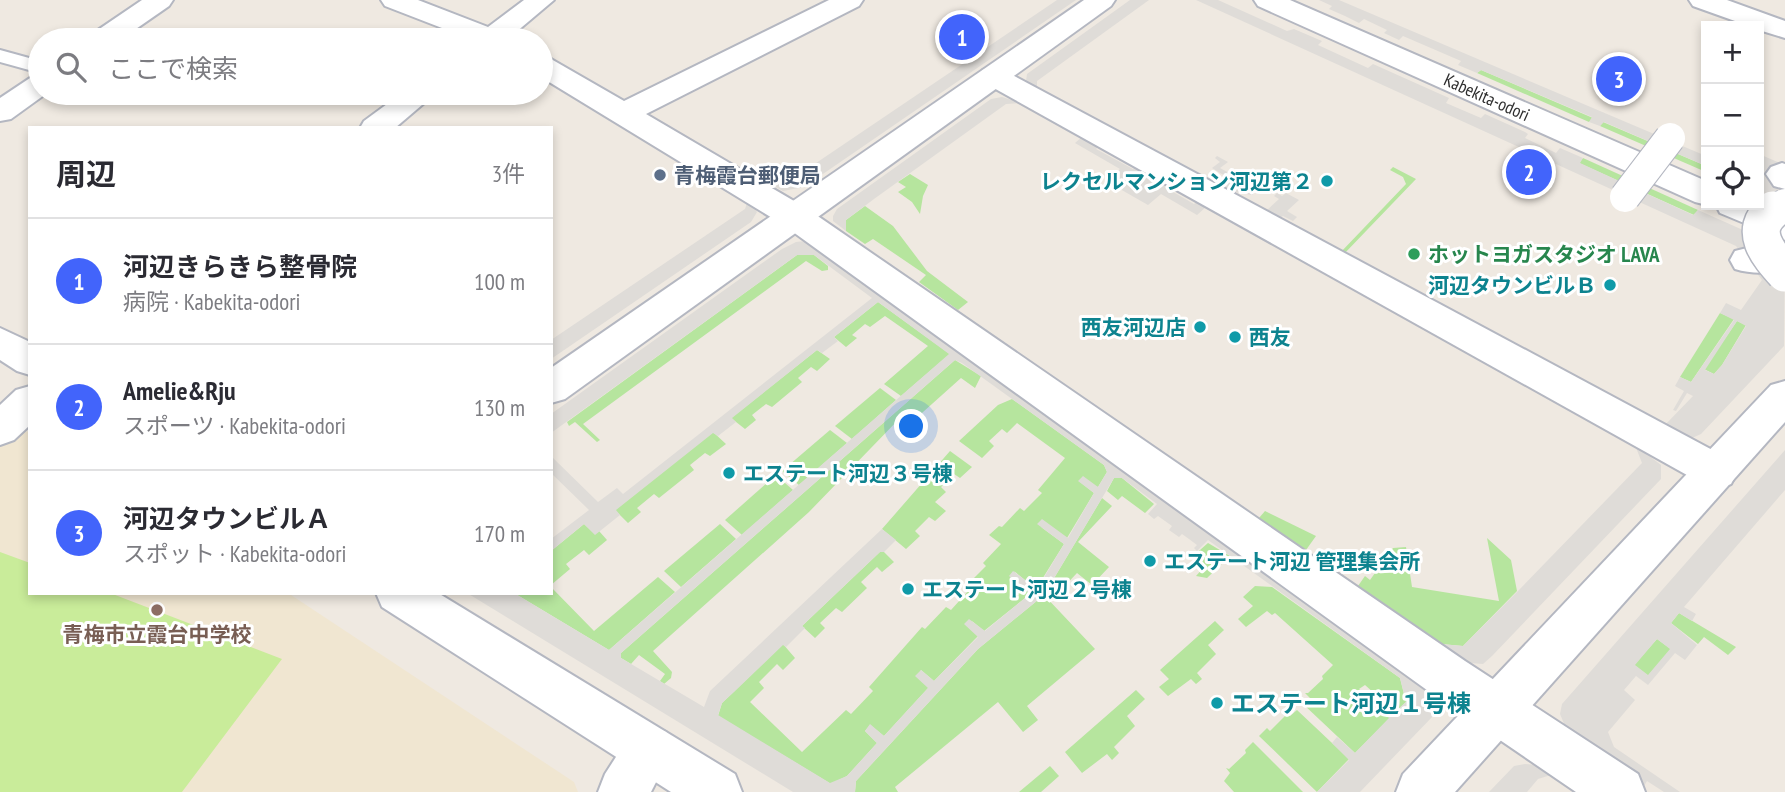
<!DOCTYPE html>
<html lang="ja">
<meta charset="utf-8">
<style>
:root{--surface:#fff;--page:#f7f7f7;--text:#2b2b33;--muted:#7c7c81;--line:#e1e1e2;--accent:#4264fb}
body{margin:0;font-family:"PT Sans Narrow","Noto Sans JP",sans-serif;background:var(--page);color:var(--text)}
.controls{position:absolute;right:21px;top:21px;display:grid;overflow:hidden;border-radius:0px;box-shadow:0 4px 10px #0003}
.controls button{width:63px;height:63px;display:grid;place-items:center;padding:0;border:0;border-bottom:2px solid var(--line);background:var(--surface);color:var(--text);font:35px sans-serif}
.you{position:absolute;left:912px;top:427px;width:24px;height:24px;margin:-18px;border:5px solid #fff;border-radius:50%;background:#1a73e8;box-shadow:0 0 0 10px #1a73e833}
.badge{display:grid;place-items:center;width:46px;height:46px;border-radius:50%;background:var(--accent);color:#fff;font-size:23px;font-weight:700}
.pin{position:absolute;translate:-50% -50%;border:4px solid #fff;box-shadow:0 2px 7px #0006}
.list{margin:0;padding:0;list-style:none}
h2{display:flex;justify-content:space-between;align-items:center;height:91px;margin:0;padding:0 28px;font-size:30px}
h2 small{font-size:23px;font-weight:400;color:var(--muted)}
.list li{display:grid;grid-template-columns:46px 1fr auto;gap:21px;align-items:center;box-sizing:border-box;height:126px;padding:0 28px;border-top:2px solid var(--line)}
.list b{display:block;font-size:26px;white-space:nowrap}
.list p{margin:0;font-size:23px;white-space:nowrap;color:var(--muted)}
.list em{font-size:23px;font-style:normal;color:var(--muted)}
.icon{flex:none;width:38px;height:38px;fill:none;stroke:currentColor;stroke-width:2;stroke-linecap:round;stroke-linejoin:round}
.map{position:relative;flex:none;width:1785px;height:792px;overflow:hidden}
.search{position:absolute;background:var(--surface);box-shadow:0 4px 10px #0003;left:28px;top:28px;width:525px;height:77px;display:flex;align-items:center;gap:18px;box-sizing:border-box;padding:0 24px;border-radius:38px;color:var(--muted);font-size:26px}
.panel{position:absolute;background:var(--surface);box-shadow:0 4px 10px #0003;left:28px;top:126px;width:525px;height:469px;border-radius:0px}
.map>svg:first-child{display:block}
.education{fill:#f0e6d1}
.green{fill:#b6e59e}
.pitch{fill:#c9ec9a}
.plaza{fill:#dfdcd8;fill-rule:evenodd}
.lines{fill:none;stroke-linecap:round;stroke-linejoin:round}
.service-casing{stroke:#b4b7c1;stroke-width:4}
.pedestrian-casing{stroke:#b4b7c1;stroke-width:4}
.minor-casing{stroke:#b4b7c1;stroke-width:4}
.tertiary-casing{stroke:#b4b7c1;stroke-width:4}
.service{fill:#fff;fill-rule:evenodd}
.pedestrian{fill:#fff;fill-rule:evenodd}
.minor{fill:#fff;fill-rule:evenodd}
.tertiary{fill:#fff;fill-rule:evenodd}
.pedestrian-bridge-far1-casing{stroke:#b4b7c1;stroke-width:32;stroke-linecap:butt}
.pedestrian-bridge-casing{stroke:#b4b7c1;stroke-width:40;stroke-linecap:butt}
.pedestrian-bridge-far1{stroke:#fff;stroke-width:30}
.pedestrian-bridge{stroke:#fff;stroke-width:37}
.service-dot{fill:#5c6f8a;stroke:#fff;stroke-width:2.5}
.culture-dot{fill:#0f9aa8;stroke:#fff;stroke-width:2.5}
.leisure-dot{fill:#2e9e5b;stroke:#fff;stroke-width:2.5}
.education-dot{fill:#8d6e63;stroke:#fff;stroke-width:2.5}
.labels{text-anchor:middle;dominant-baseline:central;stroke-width:6;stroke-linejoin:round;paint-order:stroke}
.far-street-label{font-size:18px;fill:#2e2e2e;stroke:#fff}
.service-label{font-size:21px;font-weight:bold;fill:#4e5e75;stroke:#fff;text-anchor:start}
.culture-label{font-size:21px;font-weight:bold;fill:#0d838f;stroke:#fff;text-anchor:start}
.leisure-label{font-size:21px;font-weight:bold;fill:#27864d;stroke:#fff;text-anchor:start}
.education-label{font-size:21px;font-weight:bold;fill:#785e54;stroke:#fff}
.near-culture-label{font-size:24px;font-weight:bold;fill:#0d838f;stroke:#fff;text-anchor:start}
</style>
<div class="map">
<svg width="1785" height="792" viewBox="0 0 1785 792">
<rect width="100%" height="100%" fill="#efe9e1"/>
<path class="education" d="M30,431V593H288L574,782L578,792H0V447L14,434Z"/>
<g class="green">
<path d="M1481,70L1593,118L1589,122L1477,73Z"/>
<path d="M1603,122L1706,166V172L1600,126Z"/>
<path d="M1583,158L1698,210L1694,215L1579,163Z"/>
<path d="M1393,167L1416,179L1343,255L1340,253L1406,184L1403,177L1390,170Z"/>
<path d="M910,174L928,185L923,196L920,214L912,202L898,192L906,187L898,182Z"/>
<path d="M865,206L893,226L927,271L968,302L958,310L919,282L926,275L873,239L865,244L846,231V220Z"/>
<path d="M797,255H814L828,266V270L822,271L806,261L583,424L600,440L597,442L575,422L569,426L567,422Z"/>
<path d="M878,302L950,354L901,396L884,384L928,346L885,316L870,327L865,324L852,335L857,338L846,347L834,337Z"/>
<path d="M1720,313L1734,319L1691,382L1680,377Z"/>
<path d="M1737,321L1746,325L1722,365L1714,374L1704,369Z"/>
<path d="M817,350L830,359L817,371L811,367L798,378L802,382L772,407L766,404L752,415L756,420L745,429L731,418Z"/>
<path d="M955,360L981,376L975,388L961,378L913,421L923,429H919L901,417L809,512L653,651L672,672L671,678L664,684L660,681L665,674L639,655L631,664L621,658V653Z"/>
<path d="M880,388L896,400L852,439L835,426Z"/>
<path d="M1012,399L1104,465L1107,472L1098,487L1079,481L1094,493L1067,538L1041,527L1064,544L1036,589L1014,571L1030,594L984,631L972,621L978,636L934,681L921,670L918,678L929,687L884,736L870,725L865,731L877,743L847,776L831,784L718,716L722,703L783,644L795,658L783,670L777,664L759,682L764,688L750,702L802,752L846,710L851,714L873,691L869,687L922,627L925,629L946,607L951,610L970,589L966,586L986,566L983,563L1001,544L989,535L999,526L1002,527L1020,508L1024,511L1042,493L1038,490L1065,458L1017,423L1007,433L1002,429L989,441L994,446L982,458L959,441L998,405Z"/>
<path d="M830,430L847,443L799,485L782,471Z"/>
<path d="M713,432L726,444L710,456L705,453L690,465L694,470L659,498L654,494L637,508L641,512L628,523L615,510Z"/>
<path d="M950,451L972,467L960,478L954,474L941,487L946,492L935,502L946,511L935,521L929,517L915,531L920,536L906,549L882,529Z"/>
<path d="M776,475L793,490L742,535L725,520Z"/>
<path d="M1114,478H1122L1154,504L1145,513L1122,496L1118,500L1107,491Z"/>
<path d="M1102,498L1112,506L1078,542L1109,567L1092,585L1077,573L1060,591L1044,595L1095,649L1027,706L1038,720L1023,732L998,702L895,787L898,792H855L856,781L978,649L1044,595Z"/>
<path d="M1265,511L1316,536L1306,550L1259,518Z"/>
<path d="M584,524L595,534L599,531L607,540L589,555L584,550L566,564L570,569L551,585V551Z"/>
<path d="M720,524L736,539L681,587L664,571Z"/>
<path d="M1487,538L1511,560L1517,591L1463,646L1441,644L1358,586L1365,576L1370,580L1393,548L1406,547L1412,587L1499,601Z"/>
<path d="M1208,543L1230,556L1207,578L1196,576L1205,566L1192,557Z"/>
<path d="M882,550L894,562L882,572L877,567L861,582L867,588L842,612L836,608L820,623L825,628L815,638L802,626Z"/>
<path d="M658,577L675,592L609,650L514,593H551V587L594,631Z"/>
<path d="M1255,586L1272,587L1400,678L1406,702L1395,712L1365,685L1359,689L1390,718L1355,753L1303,704L1310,698L1305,693H1308L1323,679L1322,676L1333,665L1275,613L1272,615L1267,611L1246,627L1238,619L1253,606L1243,597Z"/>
<path d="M1679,613L1736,647L1728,655L1704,637L1698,644L1671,623Z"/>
<path d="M1215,621L1224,630L1208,645L1216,654L1197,673L1202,679L1196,684L1191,679L1168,696L1159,687L1169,679L1160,670Z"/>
<path d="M1657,639L1671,649L1648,676L1634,665Z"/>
<path d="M1136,690L1145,699L1127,716L1135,726L1114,747L1119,753L1112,760L1107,754L1082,773L1065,752Z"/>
<path d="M1297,710L1349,759L1317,792L1259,736L1267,728L1270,731L1286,715L1285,711L1290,716Z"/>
<path d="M1253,742L1303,792H1234L1224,781L1230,773L1226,768L1229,769L1246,753L1245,750Z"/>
<path d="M1050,766L1059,776L1041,792H1019Z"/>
</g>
<path class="pitch" d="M0,552L30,563V593H110L282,659L182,792H0Z"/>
<g class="plaza">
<path d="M1057,0H1076L804,187L783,191L768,183L788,182Z"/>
<path d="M1130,0H1149L1037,81V89L1026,81L1027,74Z"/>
<path d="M1196,0H1218L1287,31L1294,29L1322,41L1318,45L1368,68L1373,64L1449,98L1446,103L1481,118L1485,114L1525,132L1528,134L1525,138L1556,153L1560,148L1583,158L1580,163L1693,215L1698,210L1781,247L1785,250L1784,346L1701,434L1692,438L1678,436L1664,426L1693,396L1687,393L1676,411L1673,410L1684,391L1675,386L1680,377L1691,382L1734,320L1720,313L1726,303L1741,310L1762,280L1736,246ZM1737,321L1746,326L1722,365L1714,374L1705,370Z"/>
<path d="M1319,0H1339L1706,156V166L1604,122L1600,126L1589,122L1592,117L1481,70L1477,73L1458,65L1461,61L1403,36L1399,40L1384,33L1387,30L1364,19L1359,23L1345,16L1329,9L1332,6Z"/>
<path d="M1002,97L1021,103L1006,104L874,199L846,220V231L833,221V216L837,209L991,99Z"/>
<path d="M1082,137L1099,146L1096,149L1133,169L1136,167L1170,186L1168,189L1194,204L1198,201L1207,206L1197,215L1161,194L1148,205L1106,181L1120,169L1075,143Z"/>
<path d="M1759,154L1785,165V206L1759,195Z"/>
<path d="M1217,156L1228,162L1220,168L1258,189L1252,195L1234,192L1232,194L1215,185L1225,176L1212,168L1220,162L1215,158Z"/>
<path d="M1277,193L1282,196L1286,193L1299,200L1287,211L1297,217L1293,221L1283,216L1278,219L1265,212L1279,199L1274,196Z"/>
<path d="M748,200L757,212L751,222L551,359V340L745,209Z"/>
<path d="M805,241L1432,691L1436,707L1434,715L1360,792H1317L1349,760L1332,743L1337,737L1355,753L1389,718L1372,702L1377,696L1395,712L1406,702L1400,678L1208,540L1197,551L1194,548L1197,545L1189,539L1182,534L1179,537L1169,530L1172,526L1158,516L1154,519L1148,514L1157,504L1122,478H1114L1044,595L978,649L856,781L855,792H793L467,593H514L609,650L949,354L878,302L834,337L838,341L822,353L817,350L732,418L736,422L718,436L713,433L616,510L620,515L595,535L584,524L551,551V539L589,510L551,473V456L598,502L617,488L623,494L872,298L814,255H797L551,433V414L782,249L796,242ZM955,360L962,363L1104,465L1107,472L1098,487L1083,476L1078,481L1094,493L1068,538L1042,519L1037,524L1064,544L1037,589L1013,571L1009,576L1030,594L985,631L969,619L964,624L978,637L934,681L921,670L915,676L928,688L884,736L870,724L865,731L877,743L847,776L830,783L718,715L722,703L734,692L783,645L786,647L805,628L802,626L880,552H884L896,540L882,529L710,691L704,707L621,658V653Z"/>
<path d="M1635,445L1661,465V479L1492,656L1483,664L1470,663L1441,644L1463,646L1518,591L1642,463Z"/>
<path d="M1785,450V490L1684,607L1696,614L1692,621L1679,613L1671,623L1697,645L1685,660L1675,653L1648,685L1636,676L1624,690L1635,700L1608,732L1614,747L1680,792H1664L1647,781L1644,786L1628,775L1632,769L1595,745L1591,750L1565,726L1560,714L1562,704ZM1657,639L1670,649L1648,675L1635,665Z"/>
<path d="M1525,764L1538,765L1554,774L1538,779L1527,792H1489L1514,766Z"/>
</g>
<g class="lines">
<defs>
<path id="service" d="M0,50L40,61V73L0,62Z"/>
<g id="pedestrian">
<path d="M1782,163L1785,164V189L1774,186L1766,174L1771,167Z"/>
<path d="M1747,248H1773L1785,251V269C1768,274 1752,274 1735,269L1730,260L1735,251Z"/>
</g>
<g id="minor">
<path d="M142,0H173L169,6L120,40H88L92,34Z"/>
<path d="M381,0H418L488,27L524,0H554L509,38L511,40H473L385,6Z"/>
<path d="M829,0H863L859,6L646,114L806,208L1465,661L1638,774L1645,792H1576L1431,693L782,224L541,77V56L551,59L624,101Z"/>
<path d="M1689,0H1727L1785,21V38L1759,30V26H1749L1693,6Z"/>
<path d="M993,67L1003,70L1731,460L1737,472L1731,484L1717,489L1703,484L983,82L978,76L983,70Z"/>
<path d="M40,75V93H47L11,119L0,121V98L30,78Z"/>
<path d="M402,93H436L395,128H360L364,121Z"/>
<path d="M30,386V425L14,440L0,445V405L16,390Z"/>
<path d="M649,725L666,732L673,749L651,792H598L605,774L632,732Z"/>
</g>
<g id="tertiary">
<path d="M1084,0H1115L1111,6L565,399L551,403V368Z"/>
<path d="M1254,0H1290L1706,181L1707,205L1695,202L1258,6Z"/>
<path d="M1759,204L1785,215V240L1720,213L1716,205Z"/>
<path d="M0,328L30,342V375L17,371L0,360Z"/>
<path d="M1785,381V422L1455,792H1396L1403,774L1771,385Z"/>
<path d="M376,593H438L735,774L742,792H671L382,607Z"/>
</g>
</defs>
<use href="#service" class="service-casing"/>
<use href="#pedestrian" class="pedestrian-casing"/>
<use href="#minor" class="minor-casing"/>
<use href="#tertiary" class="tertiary-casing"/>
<use href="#service" class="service"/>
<use href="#pedestrian" class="pedestrian"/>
<use href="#minor" class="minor"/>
<use href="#tertiary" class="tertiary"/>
<defs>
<g id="pedestrian-bridge-far1">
<path d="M1625,197L1670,138"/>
<path d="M1770,212L1785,204"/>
</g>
<path id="pedestrian-bridge" d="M1773,210C1748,231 1768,254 1785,273"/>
</defs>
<use href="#pedestrian-bridge-far1" class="pedestrian-bridge-far1-casing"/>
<use href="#pedestrian-bridge" class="pedestrian-bridge-casing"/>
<use href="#pedestrian-bridge-far1" class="pedestrian-bridge-far1"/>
<use href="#pedestrian-bridge" class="pedestrian-bridge"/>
</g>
<circle class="service-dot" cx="660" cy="175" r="7"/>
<g class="culture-dot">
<circle cx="1327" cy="181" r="7"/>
<circle cx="1610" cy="285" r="7"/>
<circle cx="1200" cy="327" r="7"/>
<circle cx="1235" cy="337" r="7"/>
<circle cx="729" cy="473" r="7"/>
<circle cx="1150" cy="561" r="7"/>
<circle cx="908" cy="589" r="7"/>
<circle cx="1217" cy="703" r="7"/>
</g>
<circle class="leisure-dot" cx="1414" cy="254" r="7"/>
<circle class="education-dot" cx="157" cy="610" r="7"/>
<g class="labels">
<g class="far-street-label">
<text transform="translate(1487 97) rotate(24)">Kabekita-odori</text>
</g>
<g class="service-label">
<text x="674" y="175">青梅霞台郵便局</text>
</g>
<g class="culture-label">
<text x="1313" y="181" text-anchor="end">レクセルマンション河辺第２</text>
<text x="1596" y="285" text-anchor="end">河辺タウンビルＢ</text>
<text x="1186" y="327" text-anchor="end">西友河辺店</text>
<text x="1249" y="337">西友</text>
<text x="743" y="473">エステート河辺３号棟</text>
<text x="1164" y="561">エステート河辺 管理集会所</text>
<text x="922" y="589">エステート河辺２号棟</text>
</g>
<g class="leisure-label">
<text x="1428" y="254">ホットヨガスタジオ LAVA</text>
</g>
<g class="education-label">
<text x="157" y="634">青梅市立霞台中学校</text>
</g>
<g class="near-culture-label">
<text x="1231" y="703">エステート河辺１号棟</text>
</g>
</g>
</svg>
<div class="controls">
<button>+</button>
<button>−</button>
<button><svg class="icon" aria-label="locate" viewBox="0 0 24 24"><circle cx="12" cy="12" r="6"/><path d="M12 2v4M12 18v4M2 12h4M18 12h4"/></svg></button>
</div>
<div class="you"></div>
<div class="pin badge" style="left:962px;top:37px">1</div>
<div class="pin badge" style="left:1529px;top:172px">2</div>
<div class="pin badge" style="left:1619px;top:79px">3</div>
<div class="search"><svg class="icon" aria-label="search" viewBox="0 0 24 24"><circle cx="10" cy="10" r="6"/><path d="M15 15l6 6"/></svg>ここで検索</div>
<section class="panel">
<h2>周辺<small>3件</small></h2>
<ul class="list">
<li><span class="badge">1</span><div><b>河辺きらきら整骨院</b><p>病院 · Kabekita-odori</p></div><em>100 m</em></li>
<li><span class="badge">2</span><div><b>Amelie&amp;Rju</b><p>スポーツ · Kabekita-odori</p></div><em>130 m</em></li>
<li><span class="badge">3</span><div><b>河辺タウンビルＡ</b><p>スポット · Kabekita-odori</p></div><em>170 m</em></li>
</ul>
</section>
</div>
